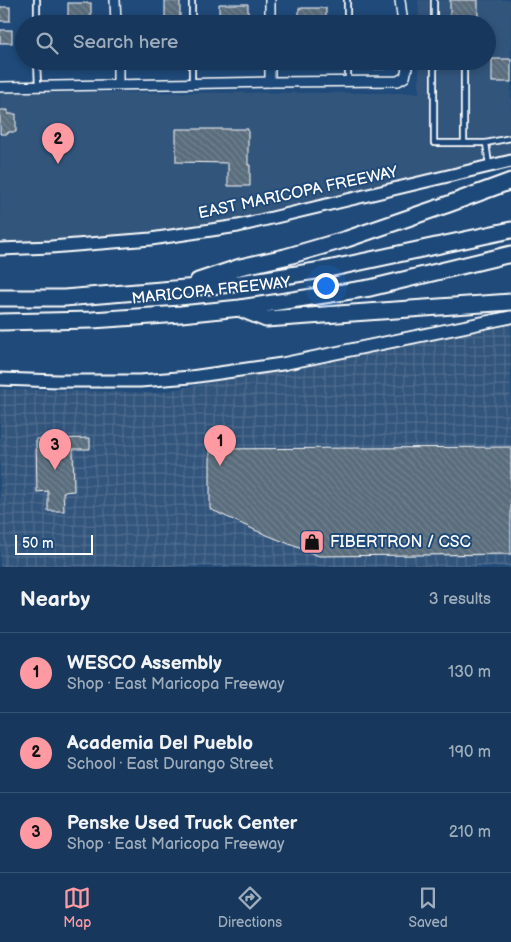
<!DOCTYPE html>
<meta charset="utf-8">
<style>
:root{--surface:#17385c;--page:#244365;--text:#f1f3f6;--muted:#9eacbb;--line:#365272;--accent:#ff9aa2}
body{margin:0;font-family:"Balsamiq Sans",sans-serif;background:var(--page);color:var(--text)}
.scale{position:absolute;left:15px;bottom:12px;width:78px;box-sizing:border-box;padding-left:5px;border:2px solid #fff;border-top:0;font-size:14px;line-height:18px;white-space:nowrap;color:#fff;-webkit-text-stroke:4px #1f4a7a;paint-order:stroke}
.you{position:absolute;left:325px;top:285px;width:18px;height:18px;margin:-12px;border:4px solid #fff;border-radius:50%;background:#1a73e8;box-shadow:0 0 0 8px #1a73e833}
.badge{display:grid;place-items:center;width:32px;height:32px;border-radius:50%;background:var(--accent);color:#111;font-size:16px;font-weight:700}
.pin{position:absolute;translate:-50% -41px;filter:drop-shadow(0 1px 2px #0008)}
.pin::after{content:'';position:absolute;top:26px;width:18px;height:15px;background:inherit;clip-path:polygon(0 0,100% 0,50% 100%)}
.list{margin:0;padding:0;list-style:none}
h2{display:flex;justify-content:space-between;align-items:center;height:65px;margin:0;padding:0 20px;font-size:21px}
h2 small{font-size:16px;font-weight:400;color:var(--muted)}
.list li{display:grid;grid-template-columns:32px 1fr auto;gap:15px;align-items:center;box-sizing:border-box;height:80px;padding:0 20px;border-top:1px solid var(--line)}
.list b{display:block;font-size:19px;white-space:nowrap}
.list p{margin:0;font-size:16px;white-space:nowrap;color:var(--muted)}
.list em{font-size:16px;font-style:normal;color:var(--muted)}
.icon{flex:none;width:28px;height:28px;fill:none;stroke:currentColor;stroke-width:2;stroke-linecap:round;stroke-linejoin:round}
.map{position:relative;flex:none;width:511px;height:567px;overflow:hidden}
.search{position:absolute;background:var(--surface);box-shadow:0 2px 8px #0003;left:15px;right:15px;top:15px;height:55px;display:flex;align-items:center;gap:12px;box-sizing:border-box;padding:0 18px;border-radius:28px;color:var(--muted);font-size:19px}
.sheet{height:305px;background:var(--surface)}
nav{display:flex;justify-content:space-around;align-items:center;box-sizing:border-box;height:70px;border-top:1px solid var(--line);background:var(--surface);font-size:14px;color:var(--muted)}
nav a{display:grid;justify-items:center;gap:2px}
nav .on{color:var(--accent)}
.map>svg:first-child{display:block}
.built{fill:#31547b}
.industrial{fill:url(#industrial-grid)}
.building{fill:url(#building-back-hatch);stroke:#fff}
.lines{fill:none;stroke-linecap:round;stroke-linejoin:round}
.service-casing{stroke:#fff;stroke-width:8}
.minor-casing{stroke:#fff;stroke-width:12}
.secondary-casing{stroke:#fff;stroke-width:15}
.motorway-casing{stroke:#fff;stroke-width:19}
.service{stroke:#1f4a7a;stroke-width:4.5}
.minor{stroke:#1f4a7a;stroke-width:9}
.secondary{stroke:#1f4a7a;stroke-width:11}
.motorway{stroke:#1f4a7a;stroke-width:15}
.labels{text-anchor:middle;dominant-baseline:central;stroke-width:4;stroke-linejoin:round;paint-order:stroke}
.street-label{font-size:16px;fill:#fff;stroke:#1f4a7a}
.poi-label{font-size:16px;fill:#fff;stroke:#1f4a7a;text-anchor:start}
</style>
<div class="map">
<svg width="511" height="567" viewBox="0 0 511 567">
<defs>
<pattern id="industrial-grid" width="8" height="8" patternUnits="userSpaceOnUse" patternTransform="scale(1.25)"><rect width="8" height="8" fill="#31547b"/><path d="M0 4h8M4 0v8" fill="none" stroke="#506e8f"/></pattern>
<pattern id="building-back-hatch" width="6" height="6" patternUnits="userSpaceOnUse" patternTransform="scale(1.25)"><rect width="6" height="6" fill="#5a6d7c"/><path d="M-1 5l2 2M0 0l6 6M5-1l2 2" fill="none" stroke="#738390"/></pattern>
</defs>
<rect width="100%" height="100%" fill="#1f4a7a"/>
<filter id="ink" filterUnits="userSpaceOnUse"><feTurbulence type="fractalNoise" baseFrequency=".02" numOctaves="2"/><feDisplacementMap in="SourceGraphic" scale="10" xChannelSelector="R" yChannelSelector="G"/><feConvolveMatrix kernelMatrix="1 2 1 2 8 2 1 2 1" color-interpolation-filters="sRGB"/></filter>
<g filter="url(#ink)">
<path class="built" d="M418,0H511V157L331,198L282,211L189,228L116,236L51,241L0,243V92L419,93V61H487V24H419Z"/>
<path class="industrial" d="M511,324V567H0V389L156,393Z"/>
<g class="building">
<rect x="450" y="0" width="28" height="24"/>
<rect x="165" y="1" width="15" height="23"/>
<rect x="68" y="3" width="23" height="16"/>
<path d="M219,4H248V16H241V22H219Z"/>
<rect x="0" y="7" width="10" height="14"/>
<rect x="299" y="8" width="27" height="16"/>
<rect x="0" y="30" width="12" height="13"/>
<rect x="492" y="59" width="19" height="23"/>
<rect x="63" y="61" width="28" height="6"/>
<rect x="150" y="61" width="21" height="5"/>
<rect x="363" y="61" width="23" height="8"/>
<path d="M0,110H8V114H16V132H8V134H0Z"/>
<path d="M176,129H248V165H250V186H228V163L176,162Z"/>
<path d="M90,438V449H73L74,491L63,492L64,511H48V491L37,492L36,439Z"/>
<path d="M511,447V554L319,556L257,531L210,509V449Z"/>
</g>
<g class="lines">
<defs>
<g id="service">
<path d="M37,0V24"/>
<path d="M192,0V24"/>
<path d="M347,0V24"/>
<path d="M434,0V24"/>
<path d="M37,61L38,86"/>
<path d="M192,61V83"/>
<path d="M348,61V82"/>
<path d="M434,61V143H486L511,138"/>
<path d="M464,143V63"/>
<path d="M486,143L489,165"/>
</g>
<g id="minor">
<path d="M115,0L116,24"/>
<path d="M270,0V24"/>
<path d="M400,0L403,24"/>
<path d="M118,61V85"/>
<path d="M270,61V82"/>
<path d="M0,87L270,82L398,81L405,77L407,68V61"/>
</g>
<g id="secondary">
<path d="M0,249L51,247L151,239L238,226L511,161"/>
<path d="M0,379L58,381H140L191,377L282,364L511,317"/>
</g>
<g id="motorway">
<path d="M198,281L240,267L285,257L347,239L446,205L511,181"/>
<path d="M0,298H64L234,284L328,269L511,230"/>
<path d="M241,309L266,319L511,302"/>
<path d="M0,322L92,320L181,314L240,308L370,288L511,254"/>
</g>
</defs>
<use href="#service" class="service-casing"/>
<use href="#minor" class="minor-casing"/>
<use href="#secondary" class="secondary-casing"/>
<use href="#motorway" class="motorway-casing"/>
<use href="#service" class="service"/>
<use href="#minor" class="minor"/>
<use href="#secondary" class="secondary"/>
<use href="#motorway" class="motorway"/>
</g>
</g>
<defs>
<symbol id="shop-square" viewBox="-11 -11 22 22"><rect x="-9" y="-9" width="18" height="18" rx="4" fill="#ff9aa2" stroke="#1f4a7a"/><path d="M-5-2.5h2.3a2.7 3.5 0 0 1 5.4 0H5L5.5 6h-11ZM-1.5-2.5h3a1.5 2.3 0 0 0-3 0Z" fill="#111"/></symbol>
</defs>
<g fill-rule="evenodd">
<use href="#shop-square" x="298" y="528" width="28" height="28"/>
</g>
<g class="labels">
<g class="street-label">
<text transform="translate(298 193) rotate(-12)">EAST MARICOPA FREEWAY</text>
<text transform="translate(211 291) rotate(-6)">MARICOPA FREEWAY</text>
</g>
<g class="poi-label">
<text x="330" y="542">FIBERTRON / CSC</text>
</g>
</g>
</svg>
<div class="scale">50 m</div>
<div class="you"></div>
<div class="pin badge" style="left:220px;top:466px">1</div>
<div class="pin badge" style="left:58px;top:164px">2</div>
<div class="pin badge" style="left:55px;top:470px">3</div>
<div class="search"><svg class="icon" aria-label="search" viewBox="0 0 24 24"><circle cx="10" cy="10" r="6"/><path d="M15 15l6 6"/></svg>Search here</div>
</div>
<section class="sheet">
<h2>Nearby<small>3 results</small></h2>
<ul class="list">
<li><span class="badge">1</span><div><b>WESCO Assembly</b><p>Shop · East Maricopa Freeway</p></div><em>130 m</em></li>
<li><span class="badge">2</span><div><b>Academia Del Pueblo</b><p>School · East Durango Street</p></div><em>190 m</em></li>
<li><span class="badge">3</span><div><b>Penske Used Truck Center</b><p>Shop · East Maricopa Freeway</p></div><em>210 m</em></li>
</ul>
</section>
<nav>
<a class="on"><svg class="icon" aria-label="map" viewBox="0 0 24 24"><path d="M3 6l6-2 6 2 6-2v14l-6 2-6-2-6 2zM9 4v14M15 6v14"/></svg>Map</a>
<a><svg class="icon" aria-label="directions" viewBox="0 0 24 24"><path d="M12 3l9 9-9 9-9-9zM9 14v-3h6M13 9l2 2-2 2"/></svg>Directions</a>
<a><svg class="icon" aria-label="saved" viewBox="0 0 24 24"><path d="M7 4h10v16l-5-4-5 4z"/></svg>Saved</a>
</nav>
